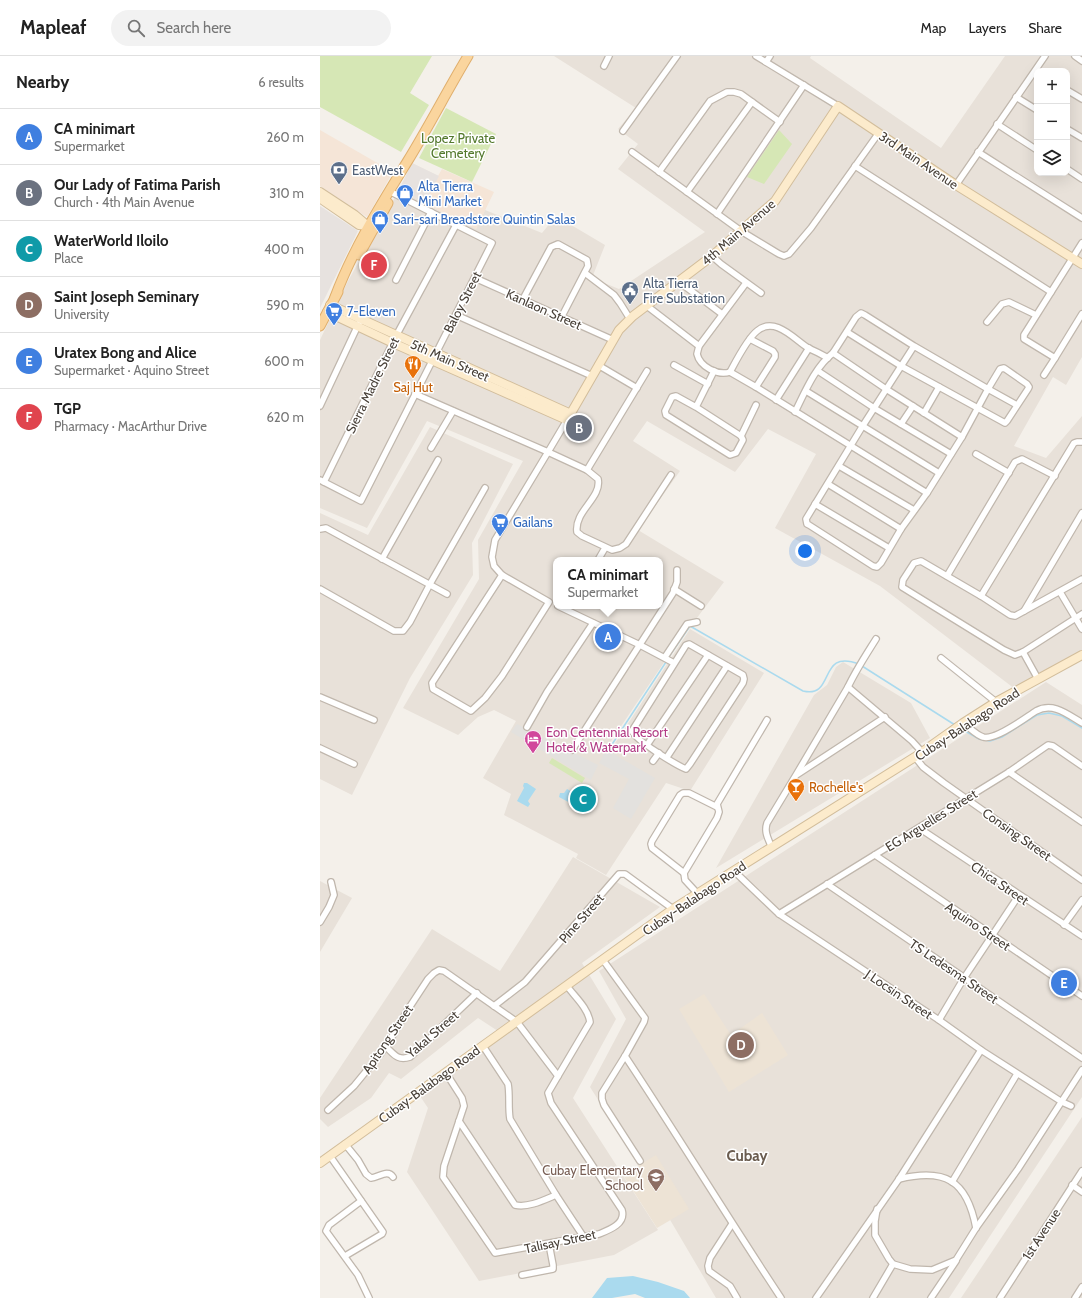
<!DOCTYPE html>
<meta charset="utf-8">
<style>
:root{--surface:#fff;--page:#f2f2f2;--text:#222;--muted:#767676;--line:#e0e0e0;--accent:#7c3aed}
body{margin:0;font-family:Cabin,sans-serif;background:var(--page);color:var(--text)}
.controls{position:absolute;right:12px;top:12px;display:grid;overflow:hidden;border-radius:8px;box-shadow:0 4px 16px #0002}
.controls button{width:36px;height:36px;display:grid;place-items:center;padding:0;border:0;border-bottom:1px solid var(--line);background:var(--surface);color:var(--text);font:20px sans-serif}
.you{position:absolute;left:485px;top:495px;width:14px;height:14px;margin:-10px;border:3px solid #fff;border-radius:50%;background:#1a73e8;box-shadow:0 0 0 6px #1a73e833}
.badge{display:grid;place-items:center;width:26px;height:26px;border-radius:50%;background:var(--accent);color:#fff;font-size:13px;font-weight:700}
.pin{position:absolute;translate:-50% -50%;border:2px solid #fff;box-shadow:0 1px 4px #0006}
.popup{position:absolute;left:233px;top:501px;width:110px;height:52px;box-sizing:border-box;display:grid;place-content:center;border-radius:8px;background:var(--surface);filter:drop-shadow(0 1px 3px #0005);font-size:13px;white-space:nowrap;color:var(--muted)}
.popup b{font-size:15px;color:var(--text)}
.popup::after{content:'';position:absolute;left:50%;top:100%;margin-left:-8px;border:8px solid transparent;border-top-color:var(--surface)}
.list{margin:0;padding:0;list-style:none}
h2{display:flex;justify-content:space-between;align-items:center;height:52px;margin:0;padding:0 16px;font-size:17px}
h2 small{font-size:13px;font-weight:400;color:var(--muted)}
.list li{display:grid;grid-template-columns:26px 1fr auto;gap:12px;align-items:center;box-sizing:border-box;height:56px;padding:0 16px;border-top:1px solid var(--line)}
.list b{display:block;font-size:15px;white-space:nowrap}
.list p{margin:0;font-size:13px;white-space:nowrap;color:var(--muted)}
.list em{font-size:13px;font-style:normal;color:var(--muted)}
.icon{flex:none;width:22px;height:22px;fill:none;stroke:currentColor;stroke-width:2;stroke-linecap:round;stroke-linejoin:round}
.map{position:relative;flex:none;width:762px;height:1242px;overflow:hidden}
header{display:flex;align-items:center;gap:24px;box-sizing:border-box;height:56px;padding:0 20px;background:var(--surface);border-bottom:1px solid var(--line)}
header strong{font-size:19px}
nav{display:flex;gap:22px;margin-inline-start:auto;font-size:14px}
.search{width:280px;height:36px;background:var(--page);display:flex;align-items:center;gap:10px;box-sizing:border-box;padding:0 14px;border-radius:22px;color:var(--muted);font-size:15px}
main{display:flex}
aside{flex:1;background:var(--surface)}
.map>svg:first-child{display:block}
.residential{fill:#e8e1d9;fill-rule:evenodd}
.commercial{fill:#f5e5d7}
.industrial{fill:#e7e2df}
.education{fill:#ede3d5}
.green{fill:#d6e7b5}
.parking{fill:#e3e1de}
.water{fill:#aadaee}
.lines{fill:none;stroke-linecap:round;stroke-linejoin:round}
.stream{stroke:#aadaee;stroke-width:1.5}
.street-casing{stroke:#c0b7ad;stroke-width:8}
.secondary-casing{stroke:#d2bd9b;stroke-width:10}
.primary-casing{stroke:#e0af6d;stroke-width:11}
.street{stroke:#fff;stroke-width:5.5}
.secondary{stroke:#fcebcc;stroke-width:8}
.primary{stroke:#fad59e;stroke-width:9}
.labels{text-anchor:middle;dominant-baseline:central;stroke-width:3;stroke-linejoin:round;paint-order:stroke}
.park-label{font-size:13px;fill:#53792d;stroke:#fff}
.street-label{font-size:13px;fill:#484038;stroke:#fff}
.service-label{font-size:13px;fill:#4e5e75;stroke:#fff;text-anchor:start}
.shop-label{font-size:13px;fill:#366cbe;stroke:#fff;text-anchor:start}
.food-label{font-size:13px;fill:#c56008;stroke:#fff}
.hotel-label{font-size:13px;fill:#b23c85;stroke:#fff;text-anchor:start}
.education-label{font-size:13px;fill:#785e54;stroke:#fff;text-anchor:end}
.quarter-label{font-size:15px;font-weight:bold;fill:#6b5d50;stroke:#fff}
</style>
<header>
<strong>Mapleaf</strong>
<div class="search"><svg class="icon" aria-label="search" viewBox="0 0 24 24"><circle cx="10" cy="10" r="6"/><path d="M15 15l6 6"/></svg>Search here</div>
<nav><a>Map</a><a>Layers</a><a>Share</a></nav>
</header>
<main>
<aside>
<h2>Nearby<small>6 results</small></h2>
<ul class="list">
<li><span class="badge" style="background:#3f7fe0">A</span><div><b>CA minimart</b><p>Supermarket</p></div><em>260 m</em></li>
<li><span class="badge" style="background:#6b7280">B</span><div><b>Our Lady of Fatima Parish</b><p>Church · 4th Main Avenue</p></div><em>310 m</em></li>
<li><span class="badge" style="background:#0f9aa8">C</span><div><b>WaterWorld Iloilo</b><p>Place</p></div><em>400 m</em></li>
<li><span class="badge" style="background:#8d6e63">D</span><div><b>Saint Joseph Seminary</b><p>University</p></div><em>590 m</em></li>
<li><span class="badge" style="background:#3f7fe0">E</span><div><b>Uratex Bong and Alice</b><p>Supermarket · Aquino Street</p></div><em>600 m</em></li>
<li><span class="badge" style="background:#e0444e">F</span><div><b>TGP</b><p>Pharmacy · MacArthur Drive</p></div><em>620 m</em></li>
</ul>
</aside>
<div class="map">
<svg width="762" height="1242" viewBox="0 0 762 1242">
<rect width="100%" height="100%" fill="#f4f0ea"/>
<g class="residential">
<path d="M234,0H491L490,2L621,92L685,0H762V301L746,329L733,321L694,390L726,402L762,360V596L695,633L560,530L455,472L496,398L448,373L415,416L327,365L313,385L360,415L318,474L404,526L349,599L283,697L290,695L370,573L444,617L370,735L346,727L286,819L256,802L258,798L184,759L191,738L163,722L196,665L174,654L158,661L138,679L83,652L159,523L158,484L203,405L107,365L47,472L0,452V284L28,225L79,134L156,173L165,154L222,177L236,160L285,189L272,222L299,233L385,176L298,113L318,88L298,73L316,52ZM717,15H747V117H717ZM236,504H340V550H236Z"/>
<path d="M110,371L193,408L152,487L153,519L90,622L32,739L0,723V457L48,479Z"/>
<path d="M523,606L591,647L610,682L396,812L494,639L507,629L516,611Z"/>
<path d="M726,626L762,649V1041L629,1242H396L299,1077L270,1031L306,963L279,915Z"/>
<path d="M253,801L340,851L262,907L296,963L253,1042L338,1174L294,1199L159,1225L87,1116L108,1052L100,1040L184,979L158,962L81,1023L69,1017L51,1042L8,1071L0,1063V1042L112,873L180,915Z"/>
<path d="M0,825L32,842L0,896Z"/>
<path d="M762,1061V1242H641Z"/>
</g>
<g class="commercial">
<path d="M0,74L73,116L47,161L0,130Z"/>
<path d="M92,107L118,120L122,113L174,136L156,173L79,134Z"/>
</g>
<g class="industrial">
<path d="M92,107L119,120L105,147L79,134Z"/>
<path d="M0,150L38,175L0,252Z"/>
</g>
<g class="education">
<path d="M384,938L411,979L442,957L468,999L409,1036L359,953Z"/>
<path d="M336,1099L369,1153L337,1172L303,1119Z"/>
</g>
<g class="green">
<path d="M0,0H112L90,37L109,49L81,96L0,51Z"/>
<path d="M126,52L176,78L152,126L99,102Z"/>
<path d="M459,74L472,88L444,128L427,121Z"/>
<path d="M232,702L265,722L262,727L229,707Z"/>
</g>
<g class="parking">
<path d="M197,668L278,709L271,724L191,676Z"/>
<path d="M290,696L335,722L311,763L293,752L309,723L279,707L284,698Z"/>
</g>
<g class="water">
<path d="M204,727H207L216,733L208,745L210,748L208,751L197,745L204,732L203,730Z"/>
<path d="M247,733L272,747L267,756L239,741L240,737H244Z"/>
<path d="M313,1220L338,1226L364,1235L370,1242H325L315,1238L292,1242H272L287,1222Z"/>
</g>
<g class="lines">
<g class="stream">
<path d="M348,602L370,570L483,635C516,643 497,592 539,608"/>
<path d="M542,610L635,669"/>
<path d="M640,672L659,683L670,685L682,681L717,659L729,657L742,660L762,672"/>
<path d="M289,693L346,606"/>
</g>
<defs>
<g id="street">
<path d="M436,0L518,50"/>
<path d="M755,0L762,5"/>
<path d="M446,6L450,0"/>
<path d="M284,10L289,0"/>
<path d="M747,34L762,43"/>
<path d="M696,41L717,54"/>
<path d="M677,68L717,94"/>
<path d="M747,73L762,82"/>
<path d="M303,75L357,0"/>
<path d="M312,96L421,175L459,198L464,200L469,198L491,172L558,78"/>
<path d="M658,96L762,162"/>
<path d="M535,110L731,236"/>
<path d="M747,113L762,123"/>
<path d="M339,116L390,45L407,36H414L421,38L460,66"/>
<path d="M636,129L725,0"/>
<path d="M367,136L432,46"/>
<path d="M397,158L484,29"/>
<path d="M762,187L704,279V283L735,302L762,258"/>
<path d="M392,200L401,208L441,237"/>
<path d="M265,217L294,239L300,247L310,263"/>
<path d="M155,222L293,284"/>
<path d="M76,224L111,156"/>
<path d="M358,225L402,258"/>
<path d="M426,227L379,290L377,298C380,311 398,320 410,316L436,331L607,437"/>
<path d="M203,243L231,191L238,188L267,204L268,210L242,260"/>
<path d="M327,250L379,290"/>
<path d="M136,259L272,320"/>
<path d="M667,266L682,248L689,246L716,259"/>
<path d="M527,276L581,310L685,367L687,365L708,333L709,331L707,328L684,312L680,313L668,333L697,349"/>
<path d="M430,283L453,295L455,298V301L436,331"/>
<path d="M513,297L566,333L642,381"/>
<path d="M278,309L317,332"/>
<path d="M354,309L388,328"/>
<path d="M498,315L554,352L631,398"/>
<path d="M410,316C416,305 427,283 437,275C455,260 474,283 488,292C495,295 501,298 508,302"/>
<path d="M724,319L735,302"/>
<path d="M486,335L619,417"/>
<path d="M95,338L228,396L247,364"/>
<path d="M456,344L489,292"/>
<path d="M0,350L39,267"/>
<path d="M376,351L421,380L423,384L416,397L410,399L346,359L345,355L352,341L356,340L376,351L394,315"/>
<path d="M475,356C485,336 495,311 513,297L536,261L541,257L545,259L594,290L668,333L642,381L607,437L581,473L561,507L557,511L553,510L489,469L487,468L486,463L542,371L594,290"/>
<path d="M604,357L619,331"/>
<path d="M581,368L593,350"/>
<path d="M421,380L436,349"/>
<path d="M111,392L133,355"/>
<path d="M656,398L689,417"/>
<path d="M519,410L594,454"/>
<path d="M267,414L327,315"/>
<path d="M0,424L41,445L172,187L73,137"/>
<path d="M4,426L76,280L136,169"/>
<path d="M508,428L581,473"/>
<path d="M495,448L569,492"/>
<path d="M0,473L6,472L127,538"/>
<path d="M62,503L118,404"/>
<path d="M278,504L285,492"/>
<path d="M182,519L174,510L172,501L175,484L228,396L267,414L278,423C282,442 254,455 257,476L262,480L292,494L300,492L306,488L351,419"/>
<path d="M182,519L229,546L182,620L165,642L151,655L113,633L112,627Z"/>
<path d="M627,520L695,406L702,403L735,420"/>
<path d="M762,523L695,560L690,559L661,540L601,505L594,507L583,524L582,531L684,594L695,599L703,596L762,558"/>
<path d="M0,533L74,575H83L90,566L110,528L165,432"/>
<path d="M354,533L381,550"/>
<path d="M740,536L762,573"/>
<path d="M661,540L754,387L757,386H762"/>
<path d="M238,550L320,589L354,607"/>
<path d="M704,555L762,457"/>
<path d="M369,588L423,619L424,623L423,627L370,708L366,713C356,709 315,684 312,675L366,589Z"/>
<path d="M703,596L718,623"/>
<path d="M345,601L367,568L377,566"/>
<path d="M621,602L676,646"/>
<path d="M528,631C536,614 546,599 556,583"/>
<path d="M0,641L54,664"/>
<path d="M643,667C649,671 656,679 663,681C675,685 705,662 716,655C733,646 747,658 762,667"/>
<path d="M207,671L227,636L273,567"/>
<path d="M327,689L388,599"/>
<path d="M0,692L34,708"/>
<path d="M252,694L353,537L357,526V514"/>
<path d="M347,701L407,610"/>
<path d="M595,701L603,711L624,727L762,824"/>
<path d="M333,705L339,697"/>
<path d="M689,716L762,766"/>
<path d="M478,718L565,661"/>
<path d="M599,772L762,880"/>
<path d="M451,790C448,782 444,776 447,767L476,719L528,631L592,685L602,696"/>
<path d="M555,799L762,940"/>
<path d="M414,815L459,858L619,964L661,994L742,1046L751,1050"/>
<path d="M364,817L332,792L331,788L332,785L360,739L363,737H369L397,751"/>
<path d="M507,828L762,1002"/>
<path d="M377,837L365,824L364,817L397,762L399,756L397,748L447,664"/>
<path d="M459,858L689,716L728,689L733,690L762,710"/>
<path d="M0,866L9,851L14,839L11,826"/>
<path d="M744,869L762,844"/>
<path d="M283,904L325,962L324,966L305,1000L282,1037V1043L284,1049L320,1105"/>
<path d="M174,950L205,926L299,818H305L353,853"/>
<path d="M619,964L644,922L699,839"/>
<path d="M163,990L188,1028C190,1039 188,1051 190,1063L236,1139L263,1180"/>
<path d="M66,991C74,998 77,1005 90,1001L157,937"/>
<path d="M305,1000C358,1080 408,1162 461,1242"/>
<path d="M238,1020L270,966C268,952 255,941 247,930"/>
<path d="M8,1054L34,1030L66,991L87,955L108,923L114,917L119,914L124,915L197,966L238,1020L228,1037L231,1047L302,1154C306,1168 289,1174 279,1178L175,1197L123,1121L124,1110L144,1050L142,1042L126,1017"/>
<path d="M139,1065L195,1149C208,1152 224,1144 236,1139"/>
<path d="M25,1088L38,1104L46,1118L51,1122C59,1121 68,1113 73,1121"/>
<path d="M10,1100L63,1176L62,1178L25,1200"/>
<path d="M579,1123C625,1112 647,1124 656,1172"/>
<path d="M632,1126L697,1018"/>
<path d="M752,1129L762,1136"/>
<path d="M41,1145L9,1169L6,1175L38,1219L49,1242"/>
<path d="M557,1153L555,1165V1179L569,1203L573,1208L590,1213L612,1214L636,1204L656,1172L698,1113L762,1014"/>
<path d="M412,1168L390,1202L388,1210L389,1215L410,1230L417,1242"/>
<path d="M202,1219L233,1213V1209L229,1188"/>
<path d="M496,1242L579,1123L661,994"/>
<path d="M553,1242L573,1208"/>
<path d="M611,1242L636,1205"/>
<path d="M680,1242L762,1115"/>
<path d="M755,1242L762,1231"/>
</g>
<g id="secondary">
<path d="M0,136L35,159L48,170L54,173"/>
<path d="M1,143L39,169L48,170"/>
<path d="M10,249L251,358"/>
<path d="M7,256L73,287L247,364L299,274L313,260L392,200L455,145L518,50L636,129L762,208"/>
<path d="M0,1107L353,853L595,701L643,667L676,646L762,599"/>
</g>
<g id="primary">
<path d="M39,199L68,147"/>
<path d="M15,241C33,193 60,150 87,106C108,72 127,35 148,0"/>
<path d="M0,270L18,236"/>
</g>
</defs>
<use href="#street" class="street-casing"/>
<use href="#secondary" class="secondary-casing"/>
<use href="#primary" class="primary-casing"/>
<use href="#street" class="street"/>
<use href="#secondary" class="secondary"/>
<use href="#primary" class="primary"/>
</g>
<defs>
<symbol id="bank-pin" viewBox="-11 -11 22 30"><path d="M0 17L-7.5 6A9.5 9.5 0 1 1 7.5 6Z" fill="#5c6f8a" stroke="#fff"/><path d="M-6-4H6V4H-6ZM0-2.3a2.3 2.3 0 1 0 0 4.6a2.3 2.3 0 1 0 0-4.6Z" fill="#fff"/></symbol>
<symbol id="shop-pin" viewBox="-11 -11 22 30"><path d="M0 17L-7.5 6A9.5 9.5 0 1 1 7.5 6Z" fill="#3f7fe0" stroke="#fff"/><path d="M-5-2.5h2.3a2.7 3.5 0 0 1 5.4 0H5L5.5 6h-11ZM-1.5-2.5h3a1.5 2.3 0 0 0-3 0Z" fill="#fff"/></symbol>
<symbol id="civic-pin" viewBox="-11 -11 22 30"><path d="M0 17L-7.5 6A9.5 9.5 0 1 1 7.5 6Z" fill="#5c6f8a" stroke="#fff"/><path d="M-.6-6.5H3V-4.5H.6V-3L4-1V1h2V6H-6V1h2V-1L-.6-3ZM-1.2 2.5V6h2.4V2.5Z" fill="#fff"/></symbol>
<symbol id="supermarket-pin" viewBox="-11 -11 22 30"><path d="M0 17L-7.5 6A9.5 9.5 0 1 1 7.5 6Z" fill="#3f7fe0" stroke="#fff"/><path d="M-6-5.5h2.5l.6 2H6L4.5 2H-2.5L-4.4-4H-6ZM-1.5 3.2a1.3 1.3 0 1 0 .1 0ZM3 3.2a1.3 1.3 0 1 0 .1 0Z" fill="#fff"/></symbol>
<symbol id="restaurant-pin" viewBox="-11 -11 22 30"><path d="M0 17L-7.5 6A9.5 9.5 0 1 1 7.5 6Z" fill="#e8710a" stroke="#fff"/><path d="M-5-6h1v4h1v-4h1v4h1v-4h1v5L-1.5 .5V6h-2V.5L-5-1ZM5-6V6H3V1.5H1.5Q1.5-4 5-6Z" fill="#fff"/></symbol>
<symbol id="hotel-pin" viewBox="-11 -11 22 30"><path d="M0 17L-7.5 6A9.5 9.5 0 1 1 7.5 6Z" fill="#d1479c" stroke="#fff"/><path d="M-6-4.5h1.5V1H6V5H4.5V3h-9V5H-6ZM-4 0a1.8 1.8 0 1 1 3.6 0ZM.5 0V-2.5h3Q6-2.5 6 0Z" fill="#fff"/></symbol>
<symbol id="bar-pin" viewBox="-11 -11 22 30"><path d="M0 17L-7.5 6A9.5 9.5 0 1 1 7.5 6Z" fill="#e8710a" stroke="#fff"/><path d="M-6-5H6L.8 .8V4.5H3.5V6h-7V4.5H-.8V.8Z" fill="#fff"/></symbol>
<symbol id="school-pin" viewBox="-11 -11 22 30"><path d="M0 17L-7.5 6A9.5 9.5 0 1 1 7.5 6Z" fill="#8d6e63" stroke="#fff"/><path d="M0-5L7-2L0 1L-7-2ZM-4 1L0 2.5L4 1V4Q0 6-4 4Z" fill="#fff"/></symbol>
</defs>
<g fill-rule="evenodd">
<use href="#bank-pin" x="9" y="104" width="20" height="27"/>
<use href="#shop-pin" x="75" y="127" width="20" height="27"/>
<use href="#shop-pin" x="50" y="153" width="20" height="27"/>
<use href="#civic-pin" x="300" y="224" width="20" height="27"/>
<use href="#supermarket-pin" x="4" y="245" width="20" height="27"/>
<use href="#restaurant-pin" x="83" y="298" width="20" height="27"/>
<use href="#supermarket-pin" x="170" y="456" width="20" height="27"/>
<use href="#hotel-pin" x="203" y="673" width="20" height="27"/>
<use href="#bar-pin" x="466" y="721" width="20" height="27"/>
<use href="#school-pin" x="326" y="1111" width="20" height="27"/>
</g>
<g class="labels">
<g class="park-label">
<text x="138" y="82">Lopez Private<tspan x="138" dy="15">Cemetery</tspan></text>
</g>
<g class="street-label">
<text transform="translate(599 104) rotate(34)">3rd Main Avenue</text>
<text transform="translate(418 176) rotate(-41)">4th Main Avenue</text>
<text transform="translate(142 246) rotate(-63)">Baloy Street</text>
<text transform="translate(224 253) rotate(24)">Kanlaon Street</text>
<text transform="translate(130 304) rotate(24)">5th Main Street</text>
<text transform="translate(52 329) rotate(-64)">Sierra Madre Street</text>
<text transform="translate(647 668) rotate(-33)">Cubay-Balabago Road</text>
<text transform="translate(611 764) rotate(-32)">EG Arguelles Street</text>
<text transform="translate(697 778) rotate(35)">Consing Street</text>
<text transform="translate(680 827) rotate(34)">Chica Street</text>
<text transform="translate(374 842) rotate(-34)">Cubay-Balabago Road</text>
<text transform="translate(261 862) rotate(-49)">Pine Street</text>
<text transform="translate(658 870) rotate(34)">Aquino Street</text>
<text transform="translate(634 915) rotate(34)">TS Ledesma Street</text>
<text transform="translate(579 938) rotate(34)">J Locsin Street</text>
<text transform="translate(112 978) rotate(-41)">Yakal Street</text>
<text transform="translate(67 983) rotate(-56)">Apitong Street</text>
<text transform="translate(109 1028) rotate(-36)">Cubay-Balabago Road</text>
<text transform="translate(721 1178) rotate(-57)">1st Avenue</text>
<text transform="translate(240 1185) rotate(-12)">Talisay Street</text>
</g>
<g class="service-label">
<text x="32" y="114">EastWest</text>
<text x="323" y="227">Alta Tierra<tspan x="323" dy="15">Fire Substation</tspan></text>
</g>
<g class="shop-label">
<text x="98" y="130">Alta Tierra<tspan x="98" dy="15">Mini Market</tspan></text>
<text x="73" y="163">Sari-sari Breadstore Quintin Salas</text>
<text x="27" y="255">7-Eleven</text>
<text x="193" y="466">Gailans</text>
</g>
<g class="food-label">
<text x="93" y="331">Saj Hut</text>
<text x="489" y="731" text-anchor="start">Rochelle's</text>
</g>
<g class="hotel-label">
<text x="226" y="676">Eon Centennial Resort<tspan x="226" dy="15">Hotel &amp; Waterpark</tspan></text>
</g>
<g class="education-label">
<text x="323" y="1114">Cubay Elementary<tspan x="323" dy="15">School</tspan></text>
</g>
<g class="quarter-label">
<text x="427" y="1100">Cubay</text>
</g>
</g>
</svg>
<div class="controls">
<button>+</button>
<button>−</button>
<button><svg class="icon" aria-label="layers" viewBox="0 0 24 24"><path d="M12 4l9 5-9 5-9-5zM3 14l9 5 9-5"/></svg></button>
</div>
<div class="you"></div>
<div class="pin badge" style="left:288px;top:581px;background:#3f7fe0">A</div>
<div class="popup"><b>CA minimart</b>Supermarket</div>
<div class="pin badge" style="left:259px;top:372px;background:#6b7280">B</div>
<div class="pin badge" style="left:263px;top:743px;background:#0f9aa8">C</div>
<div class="pin badge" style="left:421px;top:989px;background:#8d6e63">D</div>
<div class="pin badge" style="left:744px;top:927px;background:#3f7fe0">E</div>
<div class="pin badge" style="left:54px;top:209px;background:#e0444e">F</div>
</div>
</main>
